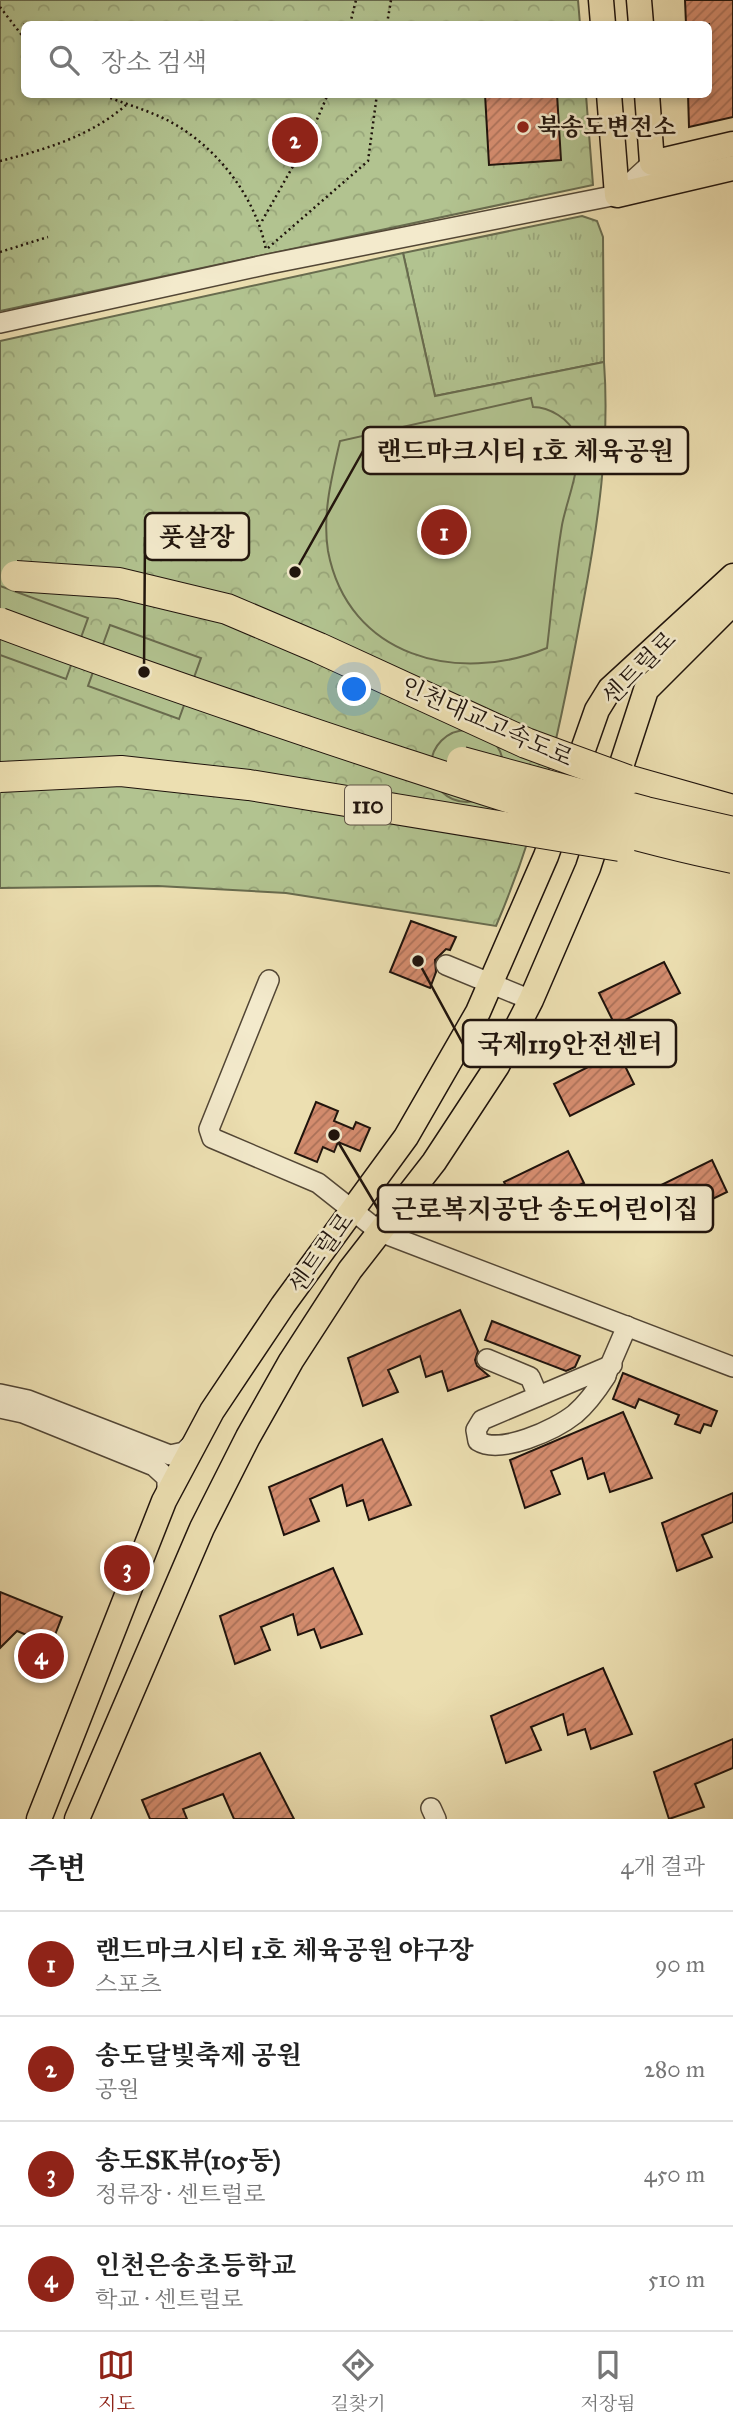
<!DOCTYPE html>
<html lang="ko">
<meta charset="utf-8">
<style>
:root{--surface:#fff;--page:#f6f6f6;--text:#222;--muted:#767676;--line:#e0e0e0;--accent:#8f2418}
body{margin:0;font-family:"IM FELL Great Primer","Noto Serif KR",serif;background:var(--page);color:var(--text)}
.you{position:absolute;left:355px;top:690px;width:24px;height:24px;margin:-18px;border:5px solid #fff;border-radius:50%;background:#1a73e8;box-shadow:0 0 0 10px #1a73e833}
.badge{display:grid;place-items:center;width:46px;height:46px;border-radius:50%;background:var(--accent);color:#fff;font-size:23px;font-weight:700}
.pin{position:absolute;translate:-50% -50%;border:4px solid #fff;box-shadow:0 2px 7px #0006}
.list{margin:0;padding:0;list-style:none}
h2{display:flex;justify-content:space-between;align-items:center;height:91px;margin:0;padding:0 28px;font-size:30px}
h2 small{font-size:23px;font-weight:400;color:var(--muted)}
.list li{display:grid;grid-template-columns:46px 1fr auto;gap:21px;align-items:center;box-sizing:border-box;height:105px;padding:0 28px;border-top:2px solid var(--line)}
.list b{display:block;font-size:26px;white-space:nowrap}
.list p{margin:0;font-size:23px;white-space:nowrap;color:var(--muted)}
.list em{font-size:23px;font-style:normal;color:var(--muted)}
.icon{flex:none;width:38px;height:38px;fill:none;stroke:currentColor;stroke-width:2;stroke-linecap:round;stroke-linejoin:round}
.map{position:relative;flex:none;width:733px;height:1819px;overflow:hidden}
.search{position:absolute;background:var(--surface);box-shadow:0 4px 10px #0003;left:21px;right:21px;top:21px;height:77px;display:flex;align-items:center;gap:18px;box-sizing:border-box;padding:0 24px;border-radius:10px;color:var(--muted);font-size:26px}
.sheet{height:511px;background:var(--surface)}
nav{display:flex;justify-content:space-around;align-items:center;box-sizing:border-box;height:98px;border-top:2px solid var(--line);background:var(--surface);font-size:19px;color:var(--muted)}
nav a{display:grid;justify-items:center;gap:4px}
nav .on{color:var(--accent)}
.map>svg:first-child{display:block}
.grass{fill:url(#grass-tufts);stroke:#686b4e;stroke-width:2}
.park{fill:url(#park-crowns);stroke:#686b4e;stroke-width:2}
.garden{fill:#b2c390;stroke:#686b4e;stroke-width:2}
.building{fill:url(#building-hatch);stroke:#1f130c;stroke-width:2}
.lines{fill:none;stroke-linecap:round;stroke-linejoin:round}
.minor-casing{stroke:#524635;stroke-width:22}
.major-casing{stroke:#1f130c;stroke-width:27}
.highway-casing{stroke:#1f130c;stroke-width:32}
.path{stroke:#1f130c;stroke-width:2.5;stroke-dasharray:2 3.5;stroke-linecap:butt}
.minor{stroke:#f3eacc;stroke-width:19}
.major{stroke:#ecdfb1;stroke-width:24}
.highway{stroke:#ecdfb1;stroke-width:30}
.highway-bridge-casing{stroke:#1f130c;stroke-width:32;stroke-linecap:butt}
.highway-bridge{stroke:#ecdfb1;stroke-width:30}
.poi-dot{fill:#8f2418;stroke:#f3eacc;stroke-width:2.5}
.labels{text-anchor:middle;dominant-baseline:central;stroke-width:5;stroke-linejoin:round;paint-order:stroke}
.shield{fill:#f3eacc;stroke:#5f5446;stroke-width:2}
.shield-label{font-size:23px;font-weight:bold;fill:#1f130c}
.poi-label{font-size:24px;font-weight:bold;fill:#1f130c;stroke:#f3eacc;text-anchor:start}
.street-label{font-size:24px;fill:#1f130c;stroke:#f3eacc}
.leader{fill:none;stroke:#1f130c;stroke-width:2.5}
.callout-dot{fill:#1f130c;stroke:#f3eacc;stroke-width:2.5}
.callout{fill:#f3eacc;stroke:#1f130c;stroke-width:2.5}
.callout-label{font-size:26px;text-anchor:middle;font-weight:bold;fill:#1f130c}
</style>
<div class="map">
<svg width="733" height="1819" viewBox="0 0 733 1819">
<defs>
<pattern id="grass-tufts" width="24" height="20" patternUnits="userSpaceOnUse" patternTransform="scale(1.75)"><rect width="24" height="20" fill="#b2c390"/><path d="M3 7l-1-3M5 7V3M7 7l1-3M15 17l-1-3M17 17v-4M19 17l1-3" fill="none" stroke="#99a77b"/></pattern>
<pattern id="park-crowns" width="20" height="18" patternUnits="userSpaceOnUse" patternTransform="scale(1.75)"><rect width="20" height="18" fill="#b2c390"/><path d="M2 6a3 3 0 1 1 6 0M12 15a3 3 0 1 1 6 0" fill="none" stroke="#99a77b"/></pattern>
<pattern id="building-hatch" width="6" height="6" patternUnits="userSpaceOnUse" patternTransform="scale(1.75)"><rect width="6" height="6" fill="#d48c6e"/><path d="M-1 1l2-2M0 6l6-6M5 7l2-2" fill="none" stroke="#ab7159"/></pattern>
</defs>
<rect width="100%" height="100%" fill="#ecdfb1"/>
<filter id="stains"><feTurbulence type="fractalNoise" baseFrequency=".00286" numOctaves="4"/><feColorMatrix values="0 0 0 0 .2 0 0 0 0 .09 0 0 0 0 .02 0 0 0 .5 -.17"/></filter>
<radialGradient id="worn" r=".72"><stop offset=".6" stop-color="#630" stop-opacity="0"/><stop offset="1" stop-color="#630" stop-opacity=".3"/></radialGradient>
<path class="grass" d="M582,216L597,221L603,237L604,362L435,396L403,253Z"/>
<g class="park">
<path d="M0,0H578L580,24H24V94L586,95L593,185L0,311Z"/>
<path d="M403,253L435,396L604,362C610,444 598,524 583,604C562,720 543,816 496,926L286,893L158,886L0,888V341Z"/>
</g>
<g class="garden">
<path d="M531,398L533,407C549,407 570,419 575,435C584,463 567,498 562,525C555,566 552,607 547,648C458,685 348,657 328,551C322,514 332,476 340,441Z"/>
<path d="M0,586L88,618L66,679L0,655Z"/>
<path d="M110,625L201,658L179,719L88,686Z"/>
<circle cx="467" cy="766" r="36"/>
</g>
<g class="building">
<path d="M685,0H733V117L689,127L688,94H709V24H686Z"/>
<path d="M485,94H557L561,160L489,165Z"/>
<path d="M411,921L456,937L450,950L446,949L435,960L436,972L430,988L390,972Z"/>
<path d="M664,962L680,993L615,1025L599,993Z"/>
<path d="M618,1052L634,1084L570,1116L554,1084Z"/>
<path d="M316,1102L338,1111L334,1121L353,1129L356,1122L370,1128L360,1151L338,1142L334,1152L323,1147L317,1162L295,1153Z"/>
<path d="M568,1151L584,1183L520,1214L504,1182Z"/>
<path d="M712,1160L727,1192L663,1223L647,1192Z"/>
<path d="M460,1310L478,1351L475,1360L477,1366L489,1376L448,1391L442,1371L426,1377L420,1356L388,1370L398,1392L363,1406L348,1358Z"/>
<path d="M492,1321L580,1356L575,1367L566,1371L485,1340Z"/>
<path d="M623,1373L717,1411L711,1426L704,1424L700,1433L675,1424L679,1415L639,1399L635,1408L613,1399Z"/>
<path d="M623,1412L652,1478L610,1492L604,1473L588,1479L582,1458L551,1471L560,1494L525,1508L510,1460Z"/>
<path d="M382,1439L411,1505L369,1520L363,1500L347,1506L342,1485L310,1499L319,1521L284,1535L269,1487Z"/>
<path d="M733,1493V1522L702,1535L712,1557L677,1571L662,1523Z"/>
<path d="M333,1568L362,1634L321,1648L314,1629L298,1635L293,1614L261,1627L270,1650L235,1664L220,1616Z"/>
<path d="M0,1592L62,1617L51,1645L17,1631L0,1648Z"/>
<path d="M603,1668L632,1734L591,1749L585,1729L568,1735L563,1714L531,1727L541,1750L506,1763L491,1716Z"/>
<path d="M733,1739V1768L695,1784L704,1807L669,1819L654,1772Z"/>
<path d="M260,1753L294,1819H234L223,1794L183,1809L187,1819H150L142,1800Z"/>
</g>
<g class="lines">
<defs>
<g id="minor">
<path d="M0,323L269,264L617,195L652,163"/>
<path d="M446,965L531,1000"/>
<path d="M269,980L209,1129L212,1138L318,1183L380,1232L733,1367"/>
<path d="M487,1359L530,1377L538,1396"/>
<path d="M606,1376C597,1390 588,1403 575,1414C555,1430 500,1455 478,1441L476,1430L482,1420L612,1365"/>
<path d="M605,1377L627,1326"/>
<path d="M0,1394L28,1400L170,1455L184,1452L196,1440"/>
<path d="M0,1408L23,1413L154,1466L167,1478V1495"/>
<path d="M431,1808L436,1819"/>
</g>
<g id="major">
<path d="M601,0L603,24"/>
<path d="M639,0L641,24"/>
<path d="M609,94L617,195L733,168"/>
<path d="M647,94L652,163L733,144"/>
<path d="M573,778L597,710L610,689L733,576"/>
<path d="M39,1819L164,1501L212,1411L283,1305L406,1137L478,1012L546,856L559,819"/>
<path d="M77,1819L202,1528L248,1437L291,1361L350,1270L434,1162L497,1066L531,1000L588,868L646,690L733,603"/>
</g>
<path id="highway" d="M627,780L733,810"/>
</defs>
<use href="#minor" class="minor-casing"/>
<use href="#major" class="major-casing"/>
<use href="#highway" class="highway-casing"/>
<g class="path">
<path d="M0,7L24,38"/>
<path d="M350,24L356,0"/>
<path d="M387,24L391,0"/>
<path d="M100,94C122,103 145,109 167,120C216,145 256,197 266,250"/>
<path d="M0,161C44,150 91,136 126,105"/>
<path d="M262,221L309,138L328,94"/>
<path d="M268,248L368,161L377,94"/>
<path d="M0,252L48,237"/>
</g>
<use href="#minor" class="minor"/>
<use href="#major" class="major"/>
<use href="#highway" class="highway"/>
<defs>
<g id="highway-bridge">
<path d="M16,576L119,583L227,609L319,648L526,743L627,780"/>
<path d="M0,623C131,672 263,717 396,761C507,797 619,835 733,858"/>
<path d="M462,762L646,812L733,832"/>
<path d="M0,777L121,771L249,785L620,846"/>
</g>
</defs>
<use href="#highway-bridge" class="highway-bridge-casing"/>
<use href="#highway-bridge" class="highway-bridge"/>
</g>
<circle class="poi-dot" cx="523" cy="127" r="7"/>
<g class="labels">
<rect class="shield" x="345" y="785.5" width="46" height="39" rx="5"/>
<g class="shield-label">
<text x="368" y="805">110</text>
</g>
<g class="poi-label">
<text x="537" y="127">북송도변전소</text>
</g>
<g class="street-label">
<text transform="translate(639 668) rotate(-45)">센트럴로</text>
<text transform="translate(487 722) rotate(24)">인천대교고속도로</text>
<text transform="translate(321 1253) rotate(-54)">센트럴로</text>
</g>
</g>
<path class="leader" d="M295 572L363 451M144 672L145 537M418 961L463 1044M334 1135L378 1209"/>
<g class="callout-dot">
<circle cx="295" cy="572" r="7"/>
<circle cx="144" cy="672" r="7"/>
<circle cx="418" cy="961" r="7"/>
<circle cx="334" cy="1135" r="7"/>
</g>
<g class="callout">
<rect x="363" y="427" width="325" height="47" rx="7"/>
<rect x="145" y="513" width="104" height="47" rx="7"/>
<rect x="463" y="1020" width="213" height="47" rx="7"/>
<rect x="378" y="1185" width="335" height="47" rx="7"/>
</g>
<g class="callout-label">
<text x="525" y="460">랜드마크시티 1호 체육공원</text>
<text x="197" y="546">풋살장</text>
<text x="570" y="1053">국제119안전센터</text>
<text x="545" y="1218">근로복지공단 송도어린이집</text>
</g>
<rect width="100%" height="100%" filter="url(#stains)"/>
<rect width="100%" height="100%" fill="url(#worn)"/>
</svg>
<div class="you"></div>
<div class="pin badge" style="left:444px;top:532px">1</div>
<div class="pin badge" style="left:295px;top:140px">2</div>
<div class="pin badge" style="left:127px;top:1568px">3</div>
<div class="pin badge" style="left:41px;top:1656px">4</div>
<div class="search"><svg class="icon" aria-label="search" viewBox="0 0 24 24"><circle cx="10" cy="10" r="6"/><path d="M15 15l6 6"/></svg>장소 검색</div>
</div>
<section class="sheet">
<h2>주변<small>4개 결과</small></h2>
<ul class="list">
<li><span class="badge">1</span><div><b>랜드마크시티 1호 체육공원 야구장</b><p>스포츠</p></div><em>90 m</em></li>
<li><span class="badge">2</span><div><b>송도달빛축제 공원</b><p>공원</p></div><em>280 m</em></li>
<li><span class="badge">3</span><div><b>송도SK뷰(105동)</b><p>정류장 · 센트럴로</p></div><em>450 m</em></li>
<li><span class="badge">4</span><div><b>인천은송초등학교</b><p>학교 · 센트럴로</p></div><em>510 m</em></li>
</ul>
</section>
<nav>
<a class="on"><svg class="icon" aria-label="map" viewBox="0 0 24 24"><path d="M3 6l6-2 6 2 6-2v14l-6 2-6-2-6 2zM9 4v14M15 6v14"/></svg>지도</a>
<a><svg class="icon" aria-label="directions" viewBox="0 0 24 24"><path d="M12 3l9 9-9 9-9-9zM9 14v-3h6M13 9l2 2-2 2"/></svg>길찾기</a>
<a><svg class="icon" aria-label="saved" viewBox="0 0 24 24"><path d="M7 4h10v16l-5-4-5 4z"/></svg>저장됨</a>
</nav>
